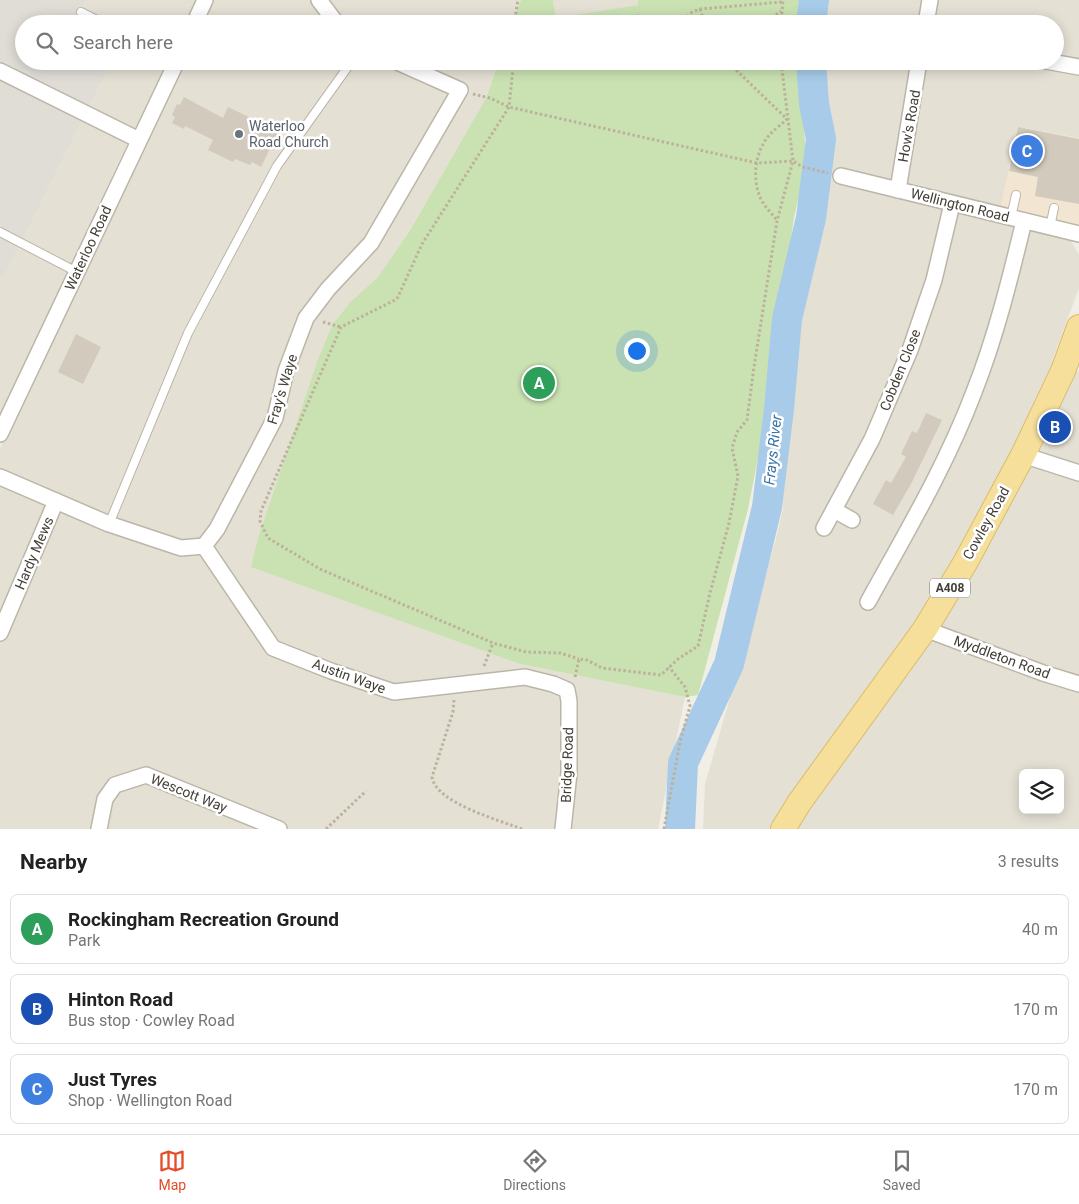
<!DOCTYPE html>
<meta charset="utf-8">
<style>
:root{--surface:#fff;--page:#f6f6f6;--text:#222;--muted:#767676;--line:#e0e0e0;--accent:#e74b27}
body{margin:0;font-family:Roboto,sans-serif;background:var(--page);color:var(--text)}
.controls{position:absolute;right:15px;bottom:15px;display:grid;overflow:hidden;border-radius:8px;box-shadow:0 2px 12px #0003}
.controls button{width:45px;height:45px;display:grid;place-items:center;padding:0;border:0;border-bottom:1px solid var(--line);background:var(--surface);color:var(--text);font:25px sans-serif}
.you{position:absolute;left:636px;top:350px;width:18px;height:18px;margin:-12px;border:4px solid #fff;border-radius:50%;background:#1a73e8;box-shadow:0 0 0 8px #1a73e833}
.badge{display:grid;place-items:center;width:32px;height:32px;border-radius:50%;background:var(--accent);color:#fff;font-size:16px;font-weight:700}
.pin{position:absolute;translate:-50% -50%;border:2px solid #fff;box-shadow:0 1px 5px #0006}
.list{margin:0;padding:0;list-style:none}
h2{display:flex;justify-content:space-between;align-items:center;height:65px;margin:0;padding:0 20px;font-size:21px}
h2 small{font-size:16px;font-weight:400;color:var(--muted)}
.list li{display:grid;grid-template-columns:32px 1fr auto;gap:15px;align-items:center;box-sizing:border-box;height:70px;margin:0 10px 10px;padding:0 10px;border:1px solid var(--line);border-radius:8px}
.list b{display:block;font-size:19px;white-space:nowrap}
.list p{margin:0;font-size:16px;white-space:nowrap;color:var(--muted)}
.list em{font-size:16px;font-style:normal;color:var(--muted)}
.icon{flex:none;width:28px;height:28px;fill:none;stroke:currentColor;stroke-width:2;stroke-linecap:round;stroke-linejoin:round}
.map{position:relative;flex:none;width:1079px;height:829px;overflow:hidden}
.search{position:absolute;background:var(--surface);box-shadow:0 2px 12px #0003;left:15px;right:15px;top:15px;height:55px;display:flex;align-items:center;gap:12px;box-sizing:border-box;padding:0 18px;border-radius:28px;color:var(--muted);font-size:19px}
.sheet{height:305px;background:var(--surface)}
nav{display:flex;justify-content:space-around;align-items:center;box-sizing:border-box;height:70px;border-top:1px solid var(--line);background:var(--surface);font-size:14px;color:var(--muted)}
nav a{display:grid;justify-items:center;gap:2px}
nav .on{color:var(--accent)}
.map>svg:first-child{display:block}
.residential{fill:#e5e0d4;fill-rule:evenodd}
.commercial{fill:#f2e6d2}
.industrial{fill:#e0ddd7}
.green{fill:#cae2b2}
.water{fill:#a7cbe9}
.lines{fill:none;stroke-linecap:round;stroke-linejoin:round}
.river{stroke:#a7cbe9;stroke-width:30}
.building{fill:#d2cabc}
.lane-casing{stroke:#bcb6a9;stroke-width:10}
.street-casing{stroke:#bcb6a9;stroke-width:18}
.primary-casing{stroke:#d9bc6c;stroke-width:26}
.path{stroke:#bcb29c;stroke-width:3;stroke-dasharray:2.5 2.5;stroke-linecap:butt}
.lane{stroke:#fff;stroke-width:8}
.street{stroke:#fff;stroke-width:15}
.primary{stroke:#f5df9b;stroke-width:24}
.worship-dot{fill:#6b7280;stroke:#fff;stroke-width:2}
.labels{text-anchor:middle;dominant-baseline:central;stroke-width:5;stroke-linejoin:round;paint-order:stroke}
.shield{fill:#fff;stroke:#7b7872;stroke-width:1}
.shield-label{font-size:12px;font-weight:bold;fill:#433e36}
.worship-label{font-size:14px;fill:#5b616d;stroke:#fff;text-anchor:start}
.street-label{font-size:14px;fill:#433e36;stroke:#fff}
.water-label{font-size:15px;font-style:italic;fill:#3973a5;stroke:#fff}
</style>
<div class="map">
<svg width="1079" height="829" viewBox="0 0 1079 829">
<rect width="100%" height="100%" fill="#f1eee6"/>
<g class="residential">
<path d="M86,0H196L186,24H97L79,15Z"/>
<path d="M208,0H521L512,24H197Z"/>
<path d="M553,0H638L639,5L556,18Z"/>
<path d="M824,0H1079V138L1018,127L1067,234L1079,255V288L1052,361L1079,372V829H703L705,784L777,535L783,508L782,491L788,392L805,279L823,214L829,181L831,147L820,92V61H1055V24H821ZM1023,773H1060V810H1023Z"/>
<path d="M112,61H168L118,163L0,421V275L3,276Z"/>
<path d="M180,61H499L486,98L409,232L377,278L351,301L332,325L317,363L257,541L252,566L520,664L685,697L658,829H0V448L143,147Z"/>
</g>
<path class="commercial" d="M1018,127L1079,138V238L998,219Z"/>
<path class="industrial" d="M0,0H86L79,15L97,24H24V61H112L3,277L0,275Z"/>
<g class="green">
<path d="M521,0H553L556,18L638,5V0H799L798,24H512Z"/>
<path d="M499,61H797L807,162L794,217L785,285L770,363L766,410L759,453L748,509L698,695L685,697L520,664L251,567L257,541L317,362L332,325L351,301L377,278L409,232L486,98Z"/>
</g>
<path class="water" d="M675,786L695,792L693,829H671Z"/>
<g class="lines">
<g class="river">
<path d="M811,24L814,0"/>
<path d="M680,829L683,763L729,664L767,507L779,409L787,319L811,218L821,139L814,104L811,61"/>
</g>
</g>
<g class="building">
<path d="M184,97L223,118L228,107L255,120L261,122L262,120L280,128L261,167L252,162L250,165L235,159L233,162L208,150L213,140L185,126L184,129L172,123L175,117L172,115L177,104L180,105Z"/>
<path d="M1018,127L1079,139V204L1035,196L1038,177L1009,171Z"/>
<path d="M76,334L101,347L83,384L58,372Z"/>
<path d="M926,413L942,420L912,482L893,515L873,504L886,480L891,483L906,457L901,454L912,431L917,433Z"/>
</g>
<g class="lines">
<defs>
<g id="lane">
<path d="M81,12L105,24"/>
<path d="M1011,217L1016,195"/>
<path d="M1050,227L1054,208"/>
<path d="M0,232L77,272"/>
<path d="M109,524L188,333L277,166L352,61"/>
</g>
<g id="street">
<path d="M319,0L337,24"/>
<path d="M194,24L205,0"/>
<path d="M926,24L930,0"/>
<path d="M1046,61L1079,67"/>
<path d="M0,71L139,140"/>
<path d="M841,176L1079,234"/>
<path d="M898,190L919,61"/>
<path d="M0,434L177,61"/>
<path d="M1023,455L1079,473"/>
<path d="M0,477L109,524L181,548L204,546L217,529L275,418L286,371L306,318L328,289L371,243L460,90L395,61"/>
<path d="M834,510L852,520"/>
<path d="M824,528L872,439L910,350L934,280L952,204"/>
<path d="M204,546L273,648L331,671L394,692L525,677L553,684L567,690L569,701V773L563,829"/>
<path d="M868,602C906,533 946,466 974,392C996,336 1010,279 1024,221"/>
<path d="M925,629L1043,673L1079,684"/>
<path d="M0,633L56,501"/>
<path d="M99,829L105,799L115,785L146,775L279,829"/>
</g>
<path id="primary" d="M783,829L799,803L925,629L965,563L1023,455L1063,371L1079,327"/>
</defs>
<use href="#lane" class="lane-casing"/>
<use href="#street" class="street-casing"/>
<use href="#primary" class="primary-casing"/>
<g class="path">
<path d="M700,9L705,24"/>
<path d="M514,24L518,0"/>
<path d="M592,24L637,16L648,17L661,24"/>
<path d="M680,24L692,12L700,9L782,2"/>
<path d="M764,24L781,11"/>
<path d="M781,24L783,0"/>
<path d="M521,61L513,68L509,107L422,244L397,299L341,327L261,511L260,521L268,538L320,569L493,643L526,652L560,653L579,659"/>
<path d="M734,61V68L787,119C781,125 772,131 767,138C754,155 752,183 762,201C766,208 772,214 777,220"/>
<path d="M473,94L490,98L509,107L757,163L793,161L803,167L828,173"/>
<path d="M323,322L341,327"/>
<path d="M484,666L493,643"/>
<path d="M575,677L579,659L587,660L602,668L661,675L678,659L698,646L710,593L729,523L738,476L732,448L737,432L747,420L754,367L777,221L793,161L781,61"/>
<path d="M454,700L453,712L432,777C436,803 499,820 522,829"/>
<path d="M326,829L366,791"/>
<path d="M664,829L680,742L690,706L685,687L669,667"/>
</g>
<use href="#lane" class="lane"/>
<use href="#street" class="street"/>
<use href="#primary" class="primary"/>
</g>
<circle class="worship-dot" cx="239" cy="134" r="5"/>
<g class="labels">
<rect class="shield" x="930" y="578.5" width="40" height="19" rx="4"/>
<g class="shield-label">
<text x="950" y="588">A408</text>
</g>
<g class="worship-label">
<text x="249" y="126">Waterloo<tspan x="249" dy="16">Road Church</tspan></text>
</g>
<g class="street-label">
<text transform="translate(909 126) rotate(-80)">How's Road</text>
<text transform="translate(960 205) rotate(14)">Wellington Road</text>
<text transform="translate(88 248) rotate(-65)">Waterloo Road</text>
<text transform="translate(900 370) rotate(-68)">Cobden Close</text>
<text transform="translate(282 389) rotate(-73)">Fray's Waye</text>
<text transform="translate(986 523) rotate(-61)">Cowley Road</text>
<text transform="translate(34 553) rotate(-67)">Hardy Mews</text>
<text transform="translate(1002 657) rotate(20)">Myddleton Road</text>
<text transform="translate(349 676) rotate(20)">Austin Waye</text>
<text transform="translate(567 765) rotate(-88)">Bridge Road</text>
<text transform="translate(189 793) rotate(22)">Wescott Way</text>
</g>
<g class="water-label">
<text transform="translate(773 450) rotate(-84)">Frays River</text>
</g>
</g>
</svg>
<div class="controls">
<button><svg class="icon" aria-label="layers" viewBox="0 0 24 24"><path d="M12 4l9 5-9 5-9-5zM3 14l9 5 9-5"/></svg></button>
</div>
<div class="you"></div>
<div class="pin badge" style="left:539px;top:383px;background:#2e9e5b">A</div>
<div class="pin badge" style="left:1055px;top:427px;background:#1a4fb4">B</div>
<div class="pin badge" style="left:1027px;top:151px;background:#3f7fe0">C</div>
<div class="search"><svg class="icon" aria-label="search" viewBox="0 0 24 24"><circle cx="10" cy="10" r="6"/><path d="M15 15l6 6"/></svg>Search here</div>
</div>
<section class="sheet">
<h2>Nearby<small>3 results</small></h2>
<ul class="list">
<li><span class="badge" style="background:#2e9e5b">A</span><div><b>Rockingham Recreation Ground</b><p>Park</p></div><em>40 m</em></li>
<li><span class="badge" style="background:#1a4fb4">B</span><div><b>Hinton Road</b><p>Bus stop · Cowley Road</p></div><em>170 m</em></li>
<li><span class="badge" style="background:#3f7fe0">C</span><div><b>Just Tyres</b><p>Shop · Wellington Road</p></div><em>170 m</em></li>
</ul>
</section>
<nav>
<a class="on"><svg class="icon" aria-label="map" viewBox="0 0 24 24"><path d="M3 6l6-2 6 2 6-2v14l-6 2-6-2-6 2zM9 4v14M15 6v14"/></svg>Map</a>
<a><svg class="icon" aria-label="directions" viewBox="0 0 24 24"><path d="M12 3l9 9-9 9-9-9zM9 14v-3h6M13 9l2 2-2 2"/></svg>Directions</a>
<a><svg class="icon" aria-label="saved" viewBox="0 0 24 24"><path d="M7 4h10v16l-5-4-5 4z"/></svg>Saved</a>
</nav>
